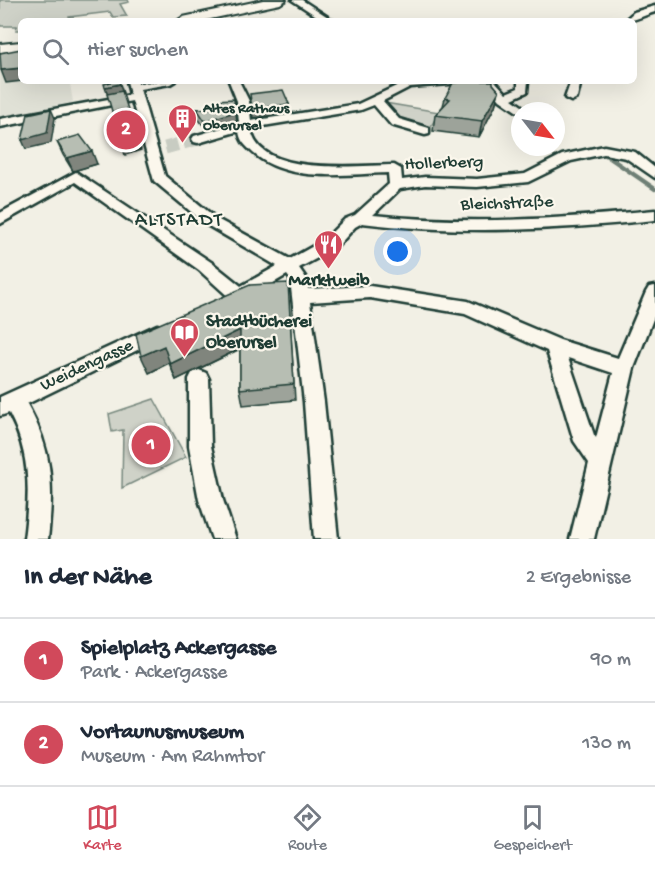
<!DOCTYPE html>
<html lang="de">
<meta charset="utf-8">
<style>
:root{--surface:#fff;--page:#f2f2f3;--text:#1f2937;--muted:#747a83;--line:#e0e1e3;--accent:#d1495b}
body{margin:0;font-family:"Gochi Hand",sans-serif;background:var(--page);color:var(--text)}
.compass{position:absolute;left:511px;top:102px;width:54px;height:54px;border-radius:50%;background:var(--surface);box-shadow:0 6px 24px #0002;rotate:121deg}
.you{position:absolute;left:398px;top:252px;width:21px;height:21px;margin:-15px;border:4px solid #fff;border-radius:50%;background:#1a73e8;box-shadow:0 0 0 9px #1a73e833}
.badge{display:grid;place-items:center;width:39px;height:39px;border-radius:50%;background:var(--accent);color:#fff;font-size:20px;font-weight:700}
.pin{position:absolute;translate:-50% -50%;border:3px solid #fff;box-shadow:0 2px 6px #0006}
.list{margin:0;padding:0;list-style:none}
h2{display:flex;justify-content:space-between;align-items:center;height:78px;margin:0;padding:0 24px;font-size:26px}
h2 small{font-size:20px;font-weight:400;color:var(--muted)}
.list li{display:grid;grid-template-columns:39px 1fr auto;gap:18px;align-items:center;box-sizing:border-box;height:84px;padding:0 24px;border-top:2px solid var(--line)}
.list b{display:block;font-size:22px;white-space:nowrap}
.list p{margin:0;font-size:20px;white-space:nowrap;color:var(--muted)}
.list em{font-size:20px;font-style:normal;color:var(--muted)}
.icon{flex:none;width:33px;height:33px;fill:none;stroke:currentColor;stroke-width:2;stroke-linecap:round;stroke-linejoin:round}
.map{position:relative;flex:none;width:655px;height:539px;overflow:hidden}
.search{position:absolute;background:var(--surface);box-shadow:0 6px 24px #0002;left:18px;right:18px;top:18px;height:66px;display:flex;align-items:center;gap:15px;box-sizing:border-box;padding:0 21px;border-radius:9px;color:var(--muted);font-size:22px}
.sheet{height:246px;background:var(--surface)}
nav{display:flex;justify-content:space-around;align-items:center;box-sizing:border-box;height:84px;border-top:2px solid var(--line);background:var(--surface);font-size:16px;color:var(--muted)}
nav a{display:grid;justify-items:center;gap:3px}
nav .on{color:var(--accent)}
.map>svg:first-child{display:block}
.built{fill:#e0e1d6}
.green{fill:#cfd2c8;stroke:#77887e;stroke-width:1.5}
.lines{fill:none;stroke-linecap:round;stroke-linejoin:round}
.stream{stroke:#6e7f75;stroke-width:4.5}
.street-tunnel{stroke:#c8ccc2;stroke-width:13;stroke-dasharray:13 6;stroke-linecap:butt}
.street-casing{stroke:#1f3d34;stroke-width:5}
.secondary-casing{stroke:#1f3d34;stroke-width:4}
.street{fill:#fbf7ec;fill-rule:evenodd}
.secondary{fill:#fbf7ec;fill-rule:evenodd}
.wall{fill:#9da39a;stroke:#1f3d34;stroke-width:1.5}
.shaded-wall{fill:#80857d;stroke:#1f3d34;stroke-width:1.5}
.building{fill:#b7beb3;stroke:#1f3d34;stroke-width:1.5}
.labels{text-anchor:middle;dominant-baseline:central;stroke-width:4.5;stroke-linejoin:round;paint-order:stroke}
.far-poi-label{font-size:15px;font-weight:bold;fill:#1f3d34;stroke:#fbf7ec;text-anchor:start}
.street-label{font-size:18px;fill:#1f3d34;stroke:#fbf7ec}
.poi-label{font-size:18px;font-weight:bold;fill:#1f3d34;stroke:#fbf7ec}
.neighbourhood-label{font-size:20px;letter-spacing:1.5px;fill:#1f3d34;stroke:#fbf7ec}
</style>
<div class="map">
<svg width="655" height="539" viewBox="0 0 655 539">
<rect width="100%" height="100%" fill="#f2f0e5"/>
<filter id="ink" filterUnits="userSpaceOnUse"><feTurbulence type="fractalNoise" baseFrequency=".0167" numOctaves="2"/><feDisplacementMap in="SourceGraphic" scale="12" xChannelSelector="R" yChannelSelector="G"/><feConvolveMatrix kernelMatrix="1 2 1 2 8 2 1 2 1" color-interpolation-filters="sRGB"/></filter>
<g filter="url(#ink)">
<path class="built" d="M21,50V81H84L70,84L73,102L0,119V52Z"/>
<g class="green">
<path d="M0,0H128L129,2L120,4L127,16L113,17L110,12L69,17L70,21H21V30H16L17,26H0Z"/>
<path d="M385,103L439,112L430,128L396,118Z"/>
<path d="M154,399L186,457L122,488L123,430L112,432L109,414Z"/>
</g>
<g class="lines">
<path class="stream" d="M607,156L655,189"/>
<path class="street-tunnel" d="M165,148L198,139"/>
<defs>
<g id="street">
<path d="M292,0H302L334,21H324Z"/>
<path d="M655,6V12C644,15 635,21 624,21L634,12Z"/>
<path d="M127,81H137L138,83L175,81L170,84L140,89L165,176L217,219L290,259L324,240L345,219L355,215L389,184L388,173C344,174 284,184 250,150C244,144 240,140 239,131L198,143L194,142L192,139L194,136L239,123L237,101L229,81H239L249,101L251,121L358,104L407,81H455L450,84L410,87L383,101L399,119L429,128V134L425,135L391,125L374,105L361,110L251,128C256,178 360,165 394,165L401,169L402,180L425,177L477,179L525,174L562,155L604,146L635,152L655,168V178L626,158L604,154L571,161L528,182L477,187L425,185L400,189L373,215C467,225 561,219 655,210V220C557,230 460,235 362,223L355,227L336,248L299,268L306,278L308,289L370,286L468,301L560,340L618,358L646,292L649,287L655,286V314L634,368L594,539H570L589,463L574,441L547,351L465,314L370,298L310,302L324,402L338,539H314L304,402L290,279L287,275L244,300L238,302L232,300L199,270L75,182L0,224V213L76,172L211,262L241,286L277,266L207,225L154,181L132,101L0,127V119L130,95ZM568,358L613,373L596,438L594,435Z"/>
<path d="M484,81H495L506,93L518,88V81H528L527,92L512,99L529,111H520L519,113L500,100Z"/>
<path d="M571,81H581L577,98L571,101L565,98Z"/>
<path d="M157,325L164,327L166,332L164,337L27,404C53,451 54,487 48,539H24C30,493 31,455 9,413L0,416V397Z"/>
<path d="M199,370L206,373L209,379L211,446L223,500L236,539H212L199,500L189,446V379L192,373Z"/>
</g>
<g id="secondary">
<path d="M263,0H286L280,4L201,21H177L183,17Z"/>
<path d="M21,42V50L0,52V44Z"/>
</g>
</defs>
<use href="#street" class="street-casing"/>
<use href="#secondary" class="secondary-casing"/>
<use href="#street" class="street"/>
<use href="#secondary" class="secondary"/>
</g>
<g class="wall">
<path d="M493,84L499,91L495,106L479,137L433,131L435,115L443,106L445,98Z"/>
<path d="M197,109L237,121L206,130L198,118Z"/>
<path d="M57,142L97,164L73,171L63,155Z"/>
<path d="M289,301L295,400L243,405L240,389V349L176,380L169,363L149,373Z"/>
</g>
<g class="shaded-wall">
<path d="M21,68L22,81L6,83L1,70Z"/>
<path d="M120,84L123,93L108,96L105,87Z"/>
<path d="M499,91L495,106L479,137L482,121Z"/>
<path d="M234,99L237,121L206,130L205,121Z"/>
<path d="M289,104V113L253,118L252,109Z"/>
<path d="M51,109L55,118L51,143L26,149L22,140Z"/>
<path d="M137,137L141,150L125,155L121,142Z"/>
<path d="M92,151L97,164L73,171L67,158Z"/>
<path d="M240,330L243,347L176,380L170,364Z"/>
<path d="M164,346L170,362L149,373L141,356Z"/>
</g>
<g class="building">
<path d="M21,49V68L1,70L0,53Z"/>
<path d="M114,81H119L120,84L105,87L104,84Z"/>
<path d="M468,81H493V84L499,91L482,121L435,115L450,99L445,98L453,83Z"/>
<path d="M283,90L289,104L252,109L250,94Z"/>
<path d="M122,91L137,137L121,142L107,94Z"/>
<path d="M234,99L235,112L205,121L197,109L212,108L214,100Z"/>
<path d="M51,109L47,133L22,140L28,114Z"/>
<path d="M80,135L92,151L67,158L57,142Z"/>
<path d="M288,283L294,384L240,389V330L170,364L164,346L141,356L136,334L250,285Z"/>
</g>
</g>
<defs>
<symbol id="building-pin" viewBox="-11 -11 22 30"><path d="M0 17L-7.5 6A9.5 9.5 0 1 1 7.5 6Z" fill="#d1495b" stroke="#fbf7ec"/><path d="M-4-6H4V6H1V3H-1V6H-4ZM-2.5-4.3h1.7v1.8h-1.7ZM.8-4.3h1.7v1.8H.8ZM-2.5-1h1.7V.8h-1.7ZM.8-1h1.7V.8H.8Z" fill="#fff"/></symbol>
<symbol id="restaurant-pin" viewBox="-11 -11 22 30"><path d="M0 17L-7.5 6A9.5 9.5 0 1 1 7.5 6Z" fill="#d1495b" stroke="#fbf7ec"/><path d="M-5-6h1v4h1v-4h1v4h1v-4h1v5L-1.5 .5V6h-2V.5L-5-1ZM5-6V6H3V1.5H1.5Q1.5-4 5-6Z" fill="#fff"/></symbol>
<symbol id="library-pin" viewBox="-11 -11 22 30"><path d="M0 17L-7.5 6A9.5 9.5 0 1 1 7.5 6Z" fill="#d1495b" stroke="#fbf7ec"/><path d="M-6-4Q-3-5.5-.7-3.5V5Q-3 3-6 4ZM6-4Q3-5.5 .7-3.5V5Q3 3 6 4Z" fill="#fff"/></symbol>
</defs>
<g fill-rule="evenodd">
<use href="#building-pin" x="166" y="102" width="33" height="45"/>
<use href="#restaurant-pin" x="312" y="228" width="33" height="45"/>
<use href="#library-pin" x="168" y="316" width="33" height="45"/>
</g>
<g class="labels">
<g class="far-poi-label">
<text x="203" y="109">Altes Rathaus<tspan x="203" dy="17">Oberursel</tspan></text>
</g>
<g class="street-label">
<text transform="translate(444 164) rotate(-2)">Hollerberg</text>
<text transform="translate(507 204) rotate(-2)">Bleichstraße</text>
<text transform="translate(87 366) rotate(-25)">Weidengasse</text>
</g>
<g class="poi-label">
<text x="329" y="281">Marktweib</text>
<text x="206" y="322" text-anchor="start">Stadtbücherei<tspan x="206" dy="21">Oberursel</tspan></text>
</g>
<g class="neighbourhood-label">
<text x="179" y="221">ALTSTADT</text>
</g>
</g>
</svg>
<svg class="compass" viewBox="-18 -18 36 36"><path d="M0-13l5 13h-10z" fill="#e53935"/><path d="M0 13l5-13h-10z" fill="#747a83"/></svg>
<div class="you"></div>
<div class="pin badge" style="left:151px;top:445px">1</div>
<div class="pin badge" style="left:126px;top:130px">2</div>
<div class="search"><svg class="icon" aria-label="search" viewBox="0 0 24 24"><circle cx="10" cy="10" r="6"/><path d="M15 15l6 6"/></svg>Hier suchen</div>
</div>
<section class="sheet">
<h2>In der Nähe<small>2 Ergebnisse</small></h2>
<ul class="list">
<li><span class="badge">1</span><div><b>Spielplatz Ackergasse</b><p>Park · Ackergasse</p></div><em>90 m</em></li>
<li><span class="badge">2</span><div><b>Vortaunusmuseum</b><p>Museum · Am Rahmtor</p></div><em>130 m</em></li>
</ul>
</section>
<nav>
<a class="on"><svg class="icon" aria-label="map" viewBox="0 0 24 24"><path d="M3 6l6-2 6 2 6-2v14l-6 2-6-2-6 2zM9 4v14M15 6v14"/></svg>Karte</a>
<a><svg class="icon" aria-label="directions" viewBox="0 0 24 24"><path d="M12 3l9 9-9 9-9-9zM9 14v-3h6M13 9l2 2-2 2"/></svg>Route</a>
<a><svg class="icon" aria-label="saved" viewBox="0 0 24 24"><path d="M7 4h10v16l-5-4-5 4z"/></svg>Gespeichert</a>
</nav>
